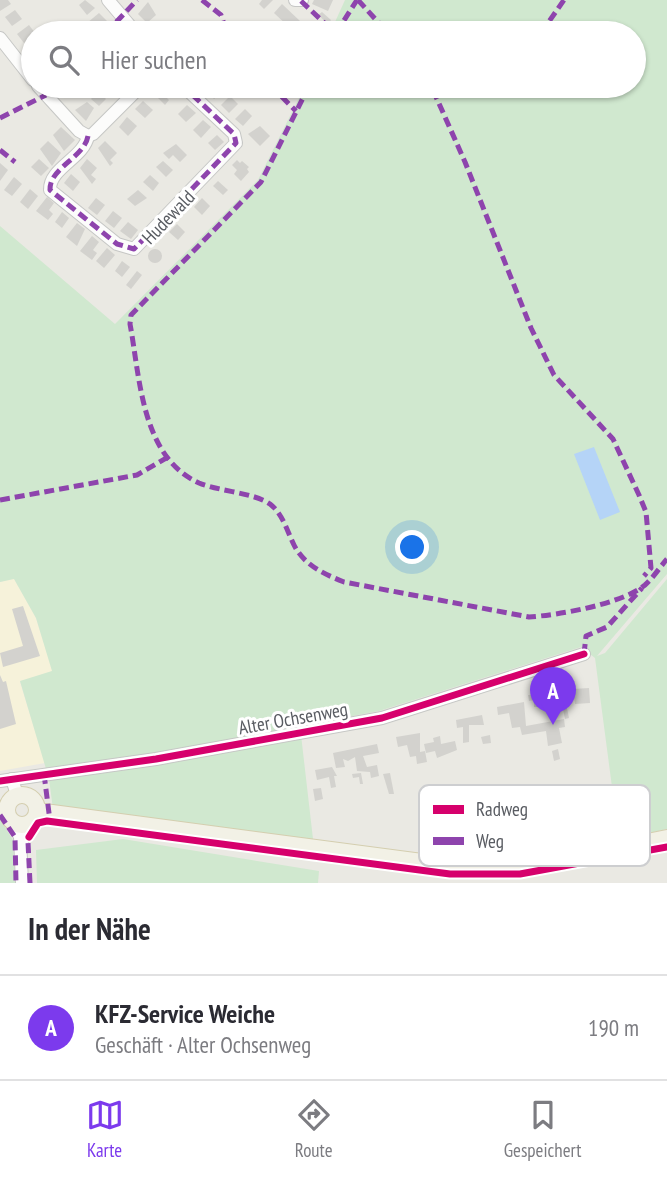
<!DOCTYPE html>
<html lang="de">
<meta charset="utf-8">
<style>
:root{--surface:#fff;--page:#f7f7f7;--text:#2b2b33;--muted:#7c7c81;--line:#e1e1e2;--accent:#7c3aed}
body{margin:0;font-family:"PT Sans Narrow",sans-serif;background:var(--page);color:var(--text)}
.you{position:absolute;left:413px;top:548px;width:24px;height:24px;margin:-18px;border:5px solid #fff;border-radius:50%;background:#1a73e8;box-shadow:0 0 0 10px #1a73e833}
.badge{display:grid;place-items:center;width:46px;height:46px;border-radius:50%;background:var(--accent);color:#fff;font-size:23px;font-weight:700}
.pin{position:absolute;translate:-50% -58px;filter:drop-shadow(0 2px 4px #0008)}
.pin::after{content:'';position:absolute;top:37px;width:24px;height:21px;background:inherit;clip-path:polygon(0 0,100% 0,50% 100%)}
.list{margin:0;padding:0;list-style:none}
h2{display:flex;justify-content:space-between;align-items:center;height:91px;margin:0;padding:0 28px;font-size:30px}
h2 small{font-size:23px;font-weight:400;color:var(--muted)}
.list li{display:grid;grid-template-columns:46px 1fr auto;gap:21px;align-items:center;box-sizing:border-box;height:105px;padding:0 28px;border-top:2px solid var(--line)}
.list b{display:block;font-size:26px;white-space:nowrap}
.list p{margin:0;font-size:23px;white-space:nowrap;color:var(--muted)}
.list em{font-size:23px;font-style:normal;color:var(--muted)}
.icon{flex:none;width:38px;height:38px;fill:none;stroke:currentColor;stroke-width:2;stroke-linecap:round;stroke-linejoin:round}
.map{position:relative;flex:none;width:667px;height:883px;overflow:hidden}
.search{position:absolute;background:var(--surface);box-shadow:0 2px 5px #0004;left:21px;right:21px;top:21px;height:77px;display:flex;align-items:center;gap:18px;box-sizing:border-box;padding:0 24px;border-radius:38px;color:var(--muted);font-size:26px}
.sheet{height:196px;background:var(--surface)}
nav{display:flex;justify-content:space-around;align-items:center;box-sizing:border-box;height:98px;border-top:2px solid var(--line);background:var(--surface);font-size:19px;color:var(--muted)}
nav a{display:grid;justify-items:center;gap:4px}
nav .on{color:var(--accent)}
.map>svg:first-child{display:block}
.commercial{fill:#f6f2da}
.green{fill:#d0e8cf}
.water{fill:#b5d4f7}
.building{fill:#d3d2ce}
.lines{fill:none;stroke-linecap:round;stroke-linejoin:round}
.minor-casing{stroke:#c6c7c5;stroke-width:14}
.major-casing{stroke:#d4ceaf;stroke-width:18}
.minor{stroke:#fcfcfb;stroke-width:12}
.major{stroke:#f2f1e6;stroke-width:16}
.quiet{stroke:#8e44ad;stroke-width:5;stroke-dasharray:10 5;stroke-linecap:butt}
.cycleway-casing{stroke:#fff;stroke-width:11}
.cycleway{stroke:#d6006c;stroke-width:7}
.labels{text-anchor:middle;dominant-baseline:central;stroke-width:6;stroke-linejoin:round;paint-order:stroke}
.street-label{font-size:19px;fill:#595c62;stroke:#fff}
.key{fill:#fff;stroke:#cdced0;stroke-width:2}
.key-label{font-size:19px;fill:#595c62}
</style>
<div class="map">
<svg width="667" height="883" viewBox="0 0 667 883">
<rect width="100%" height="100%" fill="#eae9e3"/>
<path class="commercial" d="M14,578L36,618L53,671L20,682L45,763L0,771V582Z"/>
<g class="green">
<path d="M345,0H667V574L597,656L605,653L667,579V829L619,840L595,658L581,647L379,711L300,726L313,839L196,828L53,809L49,779L20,681L52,671L36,618L14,579L0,582V226L115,324L258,180L305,86H634V33H330Z"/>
<path d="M0,819L13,840L15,883H0Z"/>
<path d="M123,839L319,871L318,883H37L36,850Z"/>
</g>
<path class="water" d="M594,447L620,512L600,520L574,454Z"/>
<g class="building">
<path d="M0,0H8L11,4L0,11Z"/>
<path d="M85,0L95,8L87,15L79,5Z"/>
<path d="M262,0H273L264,9L259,4Z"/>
<path d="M314,0H333L328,11L312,4Z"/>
<path d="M148,2L156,15L147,23L138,14Z"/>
<path d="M282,4L300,21L295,26L290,28L274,13Z"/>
<path d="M15,10L22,19L12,26L5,17Z"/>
<path d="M322,12L331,20L328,24L318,15Z"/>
<path d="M99,13L107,21L95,32L87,23Z"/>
<path d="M168,22L176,33H155Z"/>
<path d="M303,24L309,29L313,33H294Z"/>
<path d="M29,25L35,33L24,43L17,34Z"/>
<path d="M158,86L174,89L166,97L169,100L165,105L157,97L161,93L156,88Z"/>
<path d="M213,86L224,90L214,99L207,91Z"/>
<path d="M98,91L106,99L99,106L91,99Z"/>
<path d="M230,96L238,104L229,113L221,105Z"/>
<path d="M143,101L153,110L145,118L135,109Z"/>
<path d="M87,102L94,108L86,121L75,110Z"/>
<path d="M187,105L196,113L186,122L178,114Z"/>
<path d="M245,109L252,116L243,126L235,119Z"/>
<path d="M127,117L137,126L128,136L119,127Z"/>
<path d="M203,120L211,127L201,138L193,130Z"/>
<path d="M260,126L270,136L260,146L248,134Z"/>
<path d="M61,127L75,140L64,151L53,135Z"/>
<path d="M217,135L224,142L215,150L208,143Z"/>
<path d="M48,141L61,153L52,166L40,149Z"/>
<path d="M105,141L117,153L110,160L113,163L110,166L98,148Z"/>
<path d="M176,144L187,155L180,162L173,155L169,159L163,153Z"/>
<path d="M39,159L49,168L41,176L31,167Z"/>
<path d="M87,159L97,168L91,175L96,179L92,184L80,168Z"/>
<path d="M237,160L240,163L242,161L249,167L247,169L249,172L241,181L234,174L237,170L232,165Z"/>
<path d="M163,161L173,170L166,177L156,167Z"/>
<path d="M0,163L8,170L0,181Z"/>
<path d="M71,174L80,182L73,191L64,183Z"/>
<path d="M150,175L159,183L153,191L143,182Z"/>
<path d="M14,177L22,184L12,196L4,190Z"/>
<path d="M218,181L228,190L223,195L213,186Z"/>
<path d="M30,189L38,196L28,209L20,202Z"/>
<path d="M138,190L147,198L135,206L127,199Z"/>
<path d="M47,197L54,203L49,210L53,214L48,220L36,211Z"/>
<path d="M96,198L105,205L97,215L88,208Z"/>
<path d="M202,198L210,206L202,215L194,207Z"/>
<path d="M113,211L122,218L114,228L105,221Z"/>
<path d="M62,212L69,218L62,228L55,222Z"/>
<path d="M128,222L138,230L131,239L120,231Z"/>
<path d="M77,223L85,229L77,246L66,237Z"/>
<path d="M177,224L185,232L178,240L169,232Z"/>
<path d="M92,236L99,242L93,250L97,253L92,260L80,251Z"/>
<path d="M107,248L115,255L104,268L96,261Z"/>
<circle cx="155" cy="256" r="7"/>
<path d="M122,261L130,267L122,277L115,271Z"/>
<path d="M137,271L142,275L131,289L126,285Z"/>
<path d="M23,606L40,656L3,667L0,653L23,646L12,609Z"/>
<path d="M0,675L3,682L6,681L16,724L0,729Z"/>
<path d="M589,688L590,703L575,704L573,689Z"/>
<path d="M528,695H534V700H541V707H534V700L529,701Z"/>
<path d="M524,702L526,726L564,719L565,727L559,728L562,743L548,746L546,731L522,735L520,727L512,728L509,713L498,715L497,707Z"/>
<path d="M566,703L569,718L565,719L562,704Z"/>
<path d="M482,715L484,725H469V742L463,743V727L457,728L456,720Z"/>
<path d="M420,733V752L425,751L427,762L417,764L416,756L410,757L407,745L398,747L396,737Z"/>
<path d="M490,735L491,743L483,744L481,737Z"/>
<path d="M440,736L441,744L455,741L457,750L437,758L435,751L426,753L424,744L434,742L433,738Z"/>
<path d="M377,744L379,753L363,756L367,767L377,765L379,776L371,778L370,772L357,771L355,757L348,761L343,759L345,767L336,768L333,753Z"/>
<path d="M558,749L560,759L554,761L552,751Z"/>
<path d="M332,767L337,776H334L336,787L331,788L329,777L317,780L315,770Z"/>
<path d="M361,773L363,784H360L359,777L353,778L352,774Z"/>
<path d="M390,773L394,794H389L383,774Z"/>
<path d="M321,788L323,799L315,801L313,789Z"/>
</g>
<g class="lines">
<defs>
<g id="minor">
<path d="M108,0L136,33"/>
<path d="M295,0H302"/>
<path d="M0,38L33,80"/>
<path d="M38,86L79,131L88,136L93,134L141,86"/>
<path d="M88,136C84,158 49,168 50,190L117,244L134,249L236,143L234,134L183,86"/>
<path d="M12,779L17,795"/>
<path d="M0,781L156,759L382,718L584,654"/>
<path d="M13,822L20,837L22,883"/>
<path d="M22,841L30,822"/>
</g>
<g id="major">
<circle cx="22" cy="810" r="15"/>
<path d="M37,811L437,864L506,866L564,859L667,838"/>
</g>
</defs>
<use href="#minor" class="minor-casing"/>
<use href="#major" class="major-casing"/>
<use href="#minor" class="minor"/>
<use href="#major" class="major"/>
<g class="quiet">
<path d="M202,0L221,15L227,33"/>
<path d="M358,0L388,33"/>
<path d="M301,1L335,33"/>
<path d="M106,33L137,0"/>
<path d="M336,33L357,0"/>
<path d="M541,33L564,0"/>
<path d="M271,86L296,111"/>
<path d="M309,86L261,182L131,315L130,324C140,377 141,457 199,483C218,491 255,493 270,504C283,514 287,531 294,545C304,565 324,574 344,582L529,617C559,615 622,604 645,585C653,578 660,567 667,559"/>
<path d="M429,86L433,90L451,91L458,86"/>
<path d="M433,90L465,162L531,328L554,375L613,439L639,495L646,512L651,568L644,576"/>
<path d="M0,118L46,95"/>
<path d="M88,136C84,158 49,168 50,190L117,244L134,249L236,143L234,134L183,86"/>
<path d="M0,150L15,162"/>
<path d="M0,500L137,475L168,457"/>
<path d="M584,654L586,636L607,627L642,588"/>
<path d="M44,774L50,821"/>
<path d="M0,815L15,837L16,883"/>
<path d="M30,883L28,842L31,831"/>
</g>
<defs>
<g id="cycleway">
<path d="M0,781L156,759L382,718L584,654"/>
<path d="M29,837L38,823L47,821L450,874H520L667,847"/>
</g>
</defs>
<use href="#cycleway" class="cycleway-casing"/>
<use href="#cycleway" class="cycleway"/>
</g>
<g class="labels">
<g class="street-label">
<text transform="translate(168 217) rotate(-46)">Hudewald</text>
<text transform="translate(293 718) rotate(-10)">Alter Ochsenweg</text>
</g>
</g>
<rect x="419" y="785" width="231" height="81" rx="10" class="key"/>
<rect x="433" y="805" width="31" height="9" fill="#d6006c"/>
<rect x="433" y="837" width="31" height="8" fill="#8e44ad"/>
<g class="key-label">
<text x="476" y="816">Radweg</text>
<text x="476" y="848">Weg</text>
</g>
</svg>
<div class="you"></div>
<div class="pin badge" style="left:553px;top:725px">A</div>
<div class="search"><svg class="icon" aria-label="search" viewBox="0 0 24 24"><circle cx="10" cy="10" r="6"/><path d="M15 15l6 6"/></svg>Hier suchen</div>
</div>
<section class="sheet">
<h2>In der Nähe<small></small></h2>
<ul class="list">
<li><span class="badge">A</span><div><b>KFZ-Service Weiche</b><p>Geschäft · Alter Ochsenweg</p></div><em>190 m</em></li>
</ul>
</section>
<nav>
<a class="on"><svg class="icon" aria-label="map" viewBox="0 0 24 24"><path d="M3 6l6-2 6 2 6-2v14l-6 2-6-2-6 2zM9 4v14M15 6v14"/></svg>Karte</a>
<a><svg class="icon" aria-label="directions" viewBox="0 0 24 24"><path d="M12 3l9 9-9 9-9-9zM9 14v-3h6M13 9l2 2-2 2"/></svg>Route</a>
<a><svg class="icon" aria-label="saved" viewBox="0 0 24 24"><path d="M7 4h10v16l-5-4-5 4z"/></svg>Gespeichert</a>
</nav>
